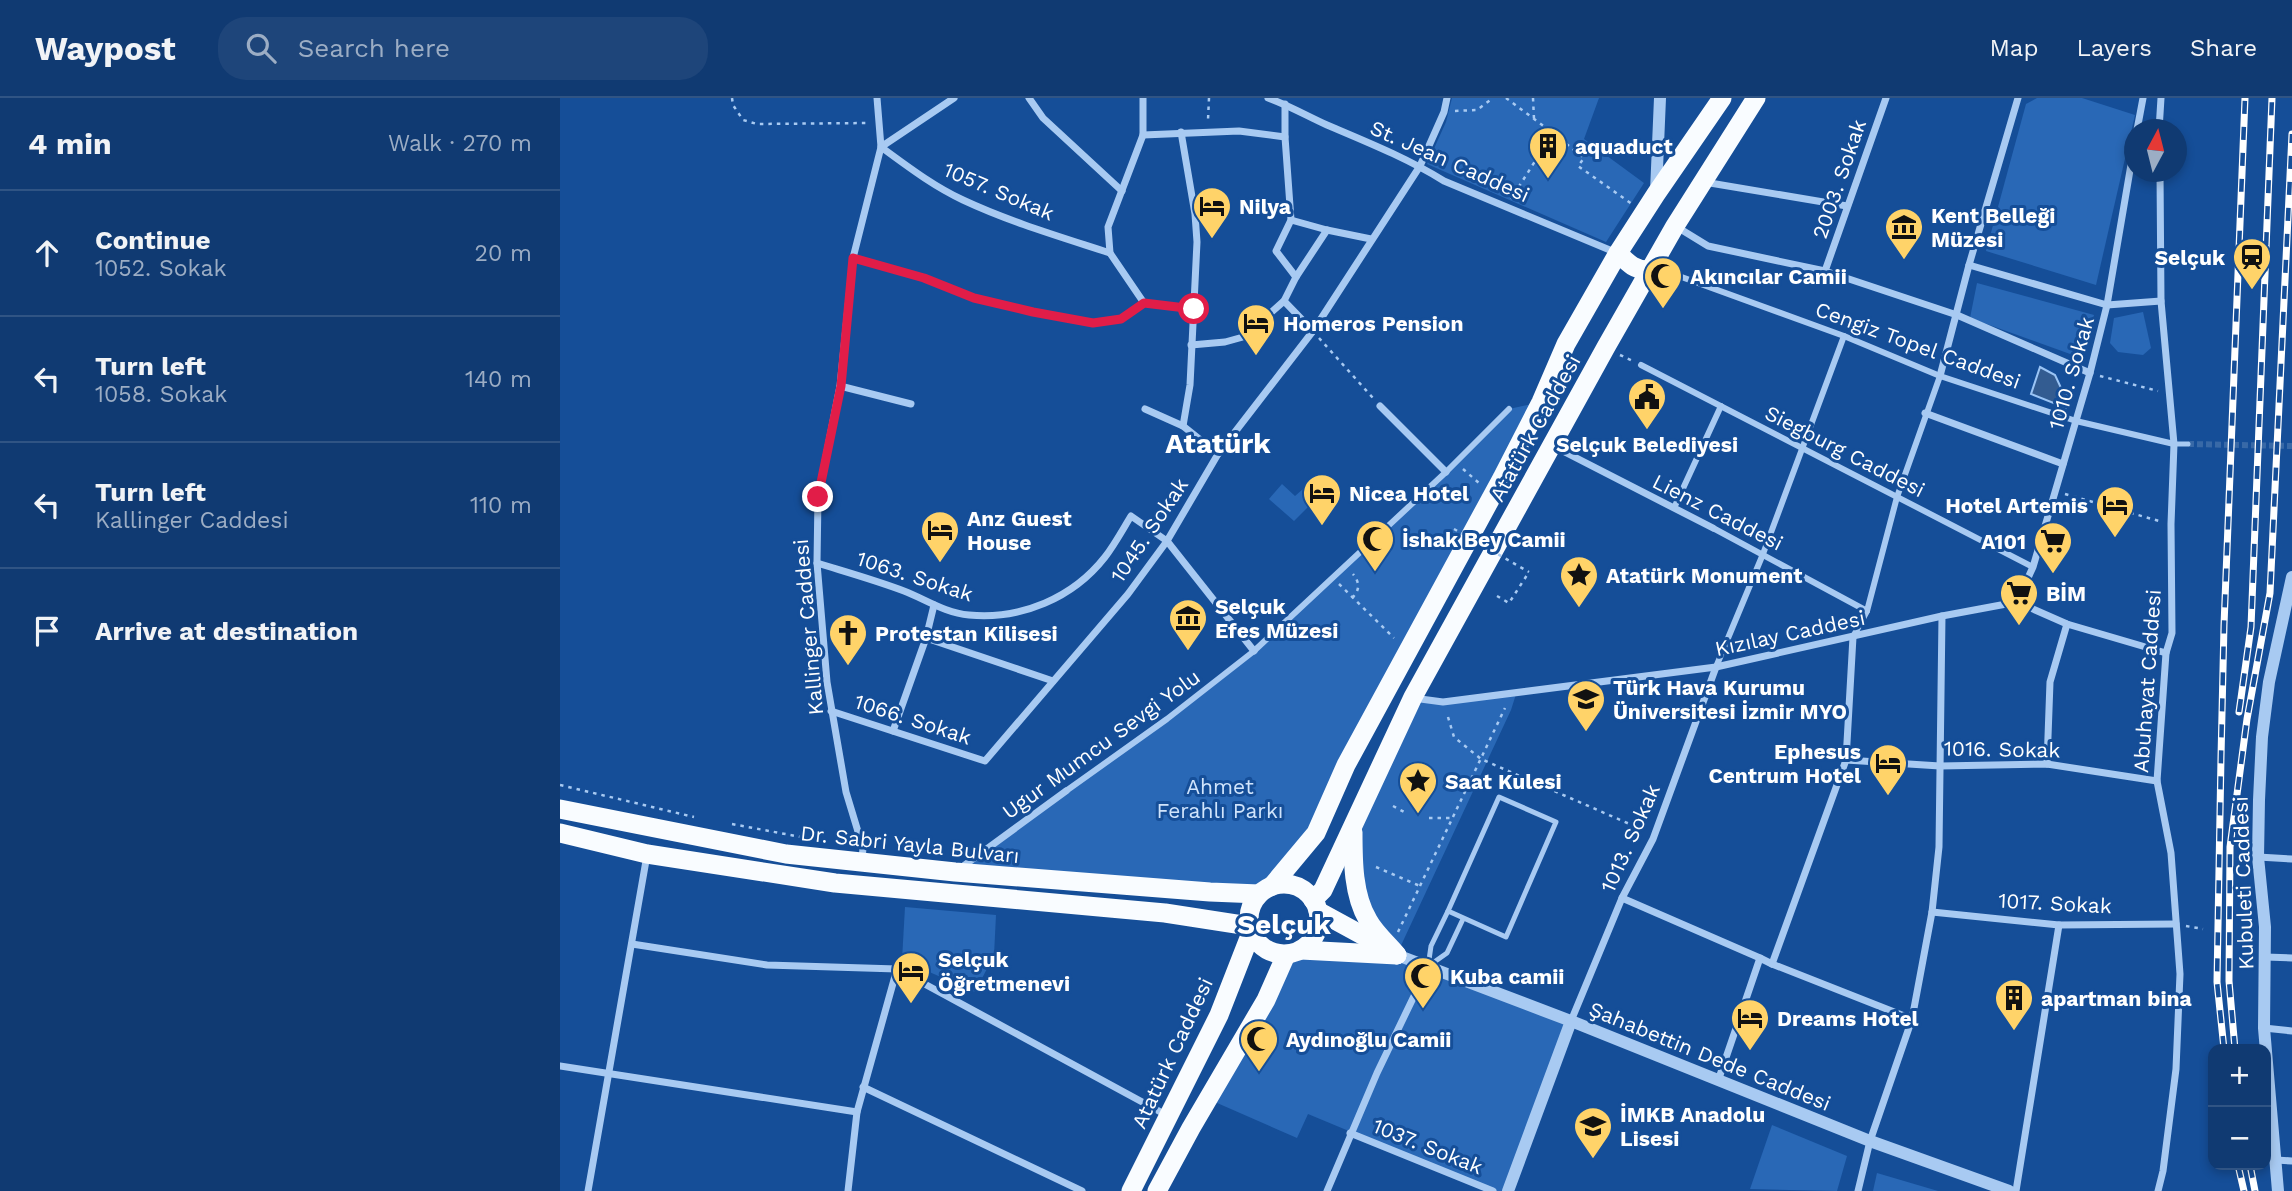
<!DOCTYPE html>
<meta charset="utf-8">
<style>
:root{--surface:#103a72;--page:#1e457a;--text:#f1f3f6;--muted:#9cadc4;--line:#305484}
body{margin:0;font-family:"Work Sans",sans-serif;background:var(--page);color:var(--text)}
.controls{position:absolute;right:21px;bottom:21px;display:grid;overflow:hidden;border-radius:14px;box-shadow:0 4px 10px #0003}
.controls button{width:63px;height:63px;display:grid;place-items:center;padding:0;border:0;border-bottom:2px solid var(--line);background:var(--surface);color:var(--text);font:35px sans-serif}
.compass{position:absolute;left:1564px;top:21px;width:63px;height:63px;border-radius:50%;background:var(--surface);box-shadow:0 4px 10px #0003;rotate:7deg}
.stop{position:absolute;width:21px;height:21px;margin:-16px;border:5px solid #e11d48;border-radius:50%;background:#fff}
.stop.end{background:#e11d48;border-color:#fff;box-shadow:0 2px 7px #0008}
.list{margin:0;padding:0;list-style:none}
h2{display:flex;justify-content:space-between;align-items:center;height:91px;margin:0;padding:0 28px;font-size:30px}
h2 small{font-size:23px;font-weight:400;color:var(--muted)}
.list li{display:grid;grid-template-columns:46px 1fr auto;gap:21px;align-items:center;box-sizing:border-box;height:126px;padding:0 28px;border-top:2px solid var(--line)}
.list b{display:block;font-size:26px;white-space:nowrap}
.list p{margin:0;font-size:23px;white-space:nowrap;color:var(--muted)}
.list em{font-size:23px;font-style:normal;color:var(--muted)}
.icon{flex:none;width:38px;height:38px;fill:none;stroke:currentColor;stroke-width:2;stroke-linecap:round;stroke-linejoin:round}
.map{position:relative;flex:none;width:1732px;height:1093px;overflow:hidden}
header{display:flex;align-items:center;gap:42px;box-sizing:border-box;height:98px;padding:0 35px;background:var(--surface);border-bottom:2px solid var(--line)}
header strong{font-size:33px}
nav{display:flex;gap:38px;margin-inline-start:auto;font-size:24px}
.search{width:490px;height:63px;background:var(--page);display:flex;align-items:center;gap:18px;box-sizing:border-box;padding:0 24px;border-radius:28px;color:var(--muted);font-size:26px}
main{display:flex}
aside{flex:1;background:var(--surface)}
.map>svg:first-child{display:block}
.green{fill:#2968b6}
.water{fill:#335c91;stroke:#9ac4f5;stroke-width:2}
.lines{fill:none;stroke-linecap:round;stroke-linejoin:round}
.pedestrian-tunnel{stroke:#3869a7;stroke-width:6;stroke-dasharray:6 3;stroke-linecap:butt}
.path{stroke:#a8caf2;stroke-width:2.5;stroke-dasharray:3.5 5;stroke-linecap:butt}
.service{stroke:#a8caf2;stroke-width:5}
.pedestrian{stroke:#a8caf2;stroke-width:6}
.minor{stroke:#a8caf2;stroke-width:7}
.tertiary{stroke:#a8caf2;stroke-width:12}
.trunk{stroke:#f9fcff;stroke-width:19}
.rail-casing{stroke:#fff;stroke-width:7}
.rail{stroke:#154e98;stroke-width:4.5;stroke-dasharray:13;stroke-linecap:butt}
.path-bridge{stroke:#a8caf2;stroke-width:2.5;stroke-dasharray:3.5 5;stroke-linecap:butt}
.route{stroke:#e11d48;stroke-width:9}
.labels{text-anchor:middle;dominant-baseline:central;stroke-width:6;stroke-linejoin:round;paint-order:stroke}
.poi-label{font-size:21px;font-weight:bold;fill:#fff;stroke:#154e98;text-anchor:start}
.street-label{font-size:21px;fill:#fff;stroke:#154e98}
.park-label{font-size:21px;fill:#d0e4fc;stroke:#154e98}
.district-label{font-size:28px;font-weight:bold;fill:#fff;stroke:#154e98}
</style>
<header>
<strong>Waypost</strong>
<div class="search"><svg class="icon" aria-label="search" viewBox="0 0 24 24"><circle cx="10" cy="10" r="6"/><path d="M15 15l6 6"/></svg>Search here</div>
<nav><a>Map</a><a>Layers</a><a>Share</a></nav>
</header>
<main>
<aside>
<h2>4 min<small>Walk · 270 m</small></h2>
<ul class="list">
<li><svg class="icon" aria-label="ahead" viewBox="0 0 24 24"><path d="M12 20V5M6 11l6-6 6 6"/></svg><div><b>Continue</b><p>1052. Sokak</p></div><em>20 m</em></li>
<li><svg class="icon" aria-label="left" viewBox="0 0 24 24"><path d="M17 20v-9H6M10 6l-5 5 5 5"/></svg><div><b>Turn left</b><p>1058. Sokak</p></div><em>140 m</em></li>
<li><svg class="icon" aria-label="left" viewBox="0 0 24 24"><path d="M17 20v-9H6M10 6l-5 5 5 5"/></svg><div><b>Turn left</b><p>Kallinger Caddesi</p></div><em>110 m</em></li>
<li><svg class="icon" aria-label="arrive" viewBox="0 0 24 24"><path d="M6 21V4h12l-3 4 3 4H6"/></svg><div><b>Arrive at destination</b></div></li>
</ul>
</aside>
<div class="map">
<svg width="1732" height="1093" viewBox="0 0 1732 1093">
<rect width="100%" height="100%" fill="#154e98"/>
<g class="green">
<path d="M892,0H1039L1024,41L1084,85L1046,144L867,66L886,24Z"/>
<path d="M1477,0H1522L1575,17L1536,187L1426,153L1466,6Z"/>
<path d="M1417,185L1534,217L1524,261L1410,220Z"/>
<path d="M1583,214L1591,250L1583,257L1558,254L1550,245L1554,220Z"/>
<path d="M981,304L756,735L711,789L395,774L694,553L949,311Z"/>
<path d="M722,386L735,398L743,391L756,401L734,423L709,401Z"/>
<path d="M957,593L951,612L837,856L1011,923L948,1093H933L748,1016L737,1040L648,1001L726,857L837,856L808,822L793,727L853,599L883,604Z"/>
<path d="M345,809L436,817L434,857L415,894L342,862Z"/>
<path d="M1212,1027L1287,1058L1277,1093L1190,1091Z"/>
<path d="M1317,1075L1378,1093H1313Z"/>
</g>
<path class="water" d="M1480,269L1495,277L1501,290L1510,299L1506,310L1471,296Z"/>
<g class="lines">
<path class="pedestrian-tunnel" d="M1628,346L1732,348"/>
<g class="path">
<path d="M172,0L173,7L183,22L197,26L308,25"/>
<path d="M649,0L648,22H651"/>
<path d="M946,0L993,35L951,101"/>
<path d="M973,0L974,21"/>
<path d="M895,13L917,12L933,0"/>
<path d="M993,35L1024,60L1018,68L1072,106"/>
<path d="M759,240L813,300"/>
<path d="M1060,257L1073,263"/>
<path d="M1540,278L1598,293"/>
<path d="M903,371L919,385"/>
<path d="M1505,396L1599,423"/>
<path d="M779,486L834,540"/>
<path d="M937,498L949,505L969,474"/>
<path d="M792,500C800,492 800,485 793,476"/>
<path d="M888,619L894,639L921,661L1081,731"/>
<path d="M0,687L134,719"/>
<path d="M833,708L846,715"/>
<path d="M869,720H890"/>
<path d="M172,726L241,739"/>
<path d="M816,769L860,788"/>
<path d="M1626,828L1643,831"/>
<path d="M838,834L945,610"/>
</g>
<g class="service">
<path d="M1614,346H1628"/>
<path d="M939,699L996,724L946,839L888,813Z"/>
<path d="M870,867L887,855L903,821"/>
<path d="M868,869L871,848L888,813"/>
</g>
<g class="pedestrian">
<path d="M1094,169L1284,238L1380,278L1516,323L1614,346"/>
<path d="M1081,267L1473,469"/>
<path d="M1114,410L1161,308"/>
<path d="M1153,430L1307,513"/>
<path d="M1293,539L1307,513L1337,399L1380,278"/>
<path d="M1156,569L1203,456L1284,238"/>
<path d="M506,693L607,621L694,553L886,374L949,311"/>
</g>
<g class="minor">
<path d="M394,0L321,49C347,68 373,88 403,102C450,124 501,139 550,155"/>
<path d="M469,0L483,20L562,93"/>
<path d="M583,0V37L548,129L550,155L584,205"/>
<path d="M708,0C728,7 747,18 767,27C807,44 847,60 884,83L1057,155"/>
<path d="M725,6V39L731,122L716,153L736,179"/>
<path d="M1577,32L1583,0"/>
<path d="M1599,32L1601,0"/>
<path d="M621,34L635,116L637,144L630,287L623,328"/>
<path d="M583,37L679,33L725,39"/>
<path d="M1144,84L1287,108"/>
<path d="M731,122L767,132L811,141"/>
<path d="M1117,129L1148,148L1265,173L1397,217L1530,275"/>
<path d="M293,160L364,180L414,200L473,214L533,225L561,221L584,205"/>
<path d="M1409,167L1547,207L1601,203"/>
<path d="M1265,173L1326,0"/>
<path d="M724,203L753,233"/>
<path d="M584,205L634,211"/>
<path d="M631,247L665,244L683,239L724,203L736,179L767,132"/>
<path d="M1380,278L1409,167L1458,0"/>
<path d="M280,288L351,306"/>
<path d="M820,308L886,374"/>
<path d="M585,311L623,328L658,356"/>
<path d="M1365,315L1503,366"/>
<path d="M993,348L1153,430"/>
<path d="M257,465C286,474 315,482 344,493C365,501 385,515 409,517C461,522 513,500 545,459C555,446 563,431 571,418L607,443L694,553"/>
<path d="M1457,504L1473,469L1530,275L1547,207L1574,49"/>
<path d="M366,540L493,583"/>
<path d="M853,600L883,604L1156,569L1382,518L1457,504L1507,526L1606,555"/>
<path d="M271,613L425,663L568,496L607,443L658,356L753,233L860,68L884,14L887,0"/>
<path d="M333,633L366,540L374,507"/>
<path d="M1286,662L1380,668L1487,666L1597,683"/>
<path d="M1487,666L1490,584L1507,526"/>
<path d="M1698,759L1732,761"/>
<path d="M302,762L303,750L286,694L267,584L257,465L258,399L280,288L293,160L321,49L317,0"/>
<path d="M402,769L506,693"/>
<path d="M1062,800L1200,860"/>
<path d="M1372,814L1499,827L1616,826"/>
<path d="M72,846L207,867L337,871"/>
<path d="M1705,859L1732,860"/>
<path d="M1212,866L1352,921"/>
<path d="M1011,923L1062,800L1093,741L1156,569"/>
<path d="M1704,930L1732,933"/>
<path d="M0,968L297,1014"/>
<path d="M1158,983L1200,860L1212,866L1286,662L1293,539"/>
<path d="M303,989L522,1093"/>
<path d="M790,1035L933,1093"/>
<path d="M1716,1062L1732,1063"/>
<path d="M28,1093L87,757"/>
<path d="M288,1093L297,1014L337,871L608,1018"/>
<path d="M767,1093L817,975L868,869"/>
<path d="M1298,1093L1310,1043L1352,921L1372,814L1379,749L1382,518"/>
<path d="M1456,1093L1499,827"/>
<path d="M1598,1093L1603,1073L1616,971L1620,876L1611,755L1597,683L1606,555L1612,535L1611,426L1614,346L1601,203L1600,74"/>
</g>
<g class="tertiary">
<path d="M1096,94L1100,0"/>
<path d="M837,857L1011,923L1310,1043L1449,1093"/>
<path d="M948,1093L1011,923"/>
<path d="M1718,1093L1704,930L1705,829L1698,759L1699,702L1702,639L1709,584L1732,479"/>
</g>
<g class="trunk">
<path d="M1058,155C1068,165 1074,172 1088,172L1092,169"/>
<path d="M0,711L226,756L395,774L650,794L699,796"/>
<path d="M793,734C793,763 793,797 808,822C815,835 828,846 837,857"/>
<path d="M0,735L87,756L275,785L605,815L689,828"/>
<circle cx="724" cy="821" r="35"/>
<path d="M711,789L756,735L786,667L942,380L981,304L1006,246L1058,155L1096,96L1162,0"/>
<path d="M753,802L763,792L853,599L1046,249L1115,128L1196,0"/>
<path d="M758,813L824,849"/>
<path d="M741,852L837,857"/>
<path d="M571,1093L659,917L691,835"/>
<path d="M597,1093L631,1030L706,902L726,857"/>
</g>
<defs>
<g id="rail">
<path d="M1679,614L1691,529L1712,0"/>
<path d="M1664,951L1657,884L1661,659L1664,527L1685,0"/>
<path d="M1675,951L1669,883L1670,749L1687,621L1710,495L1732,36"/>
<path d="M1678,1067L1684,1093"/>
<path d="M1690,1067L1695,1093"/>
</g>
</defs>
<use href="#rail" class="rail-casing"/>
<use href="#rail" class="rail"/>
<path class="path-bridge" d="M894,431L969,474"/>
</g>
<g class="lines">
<path class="route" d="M258,399L281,288L293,160L364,180L414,200L473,214L533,225L561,221L584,205L634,211"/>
</g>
<defs>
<symbol id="building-pin" viewBox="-11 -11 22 30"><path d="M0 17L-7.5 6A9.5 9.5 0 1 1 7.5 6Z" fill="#ffd369" stroke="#154e98"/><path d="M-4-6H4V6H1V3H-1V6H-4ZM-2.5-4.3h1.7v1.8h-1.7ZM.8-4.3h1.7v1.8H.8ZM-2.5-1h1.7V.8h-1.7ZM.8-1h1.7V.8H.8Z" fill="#111"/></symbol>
<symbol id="hotel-pin" viewBox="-11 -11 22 30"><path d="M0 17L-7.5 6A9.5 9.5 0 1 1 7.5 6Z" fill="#ffd369" stroke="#154e98"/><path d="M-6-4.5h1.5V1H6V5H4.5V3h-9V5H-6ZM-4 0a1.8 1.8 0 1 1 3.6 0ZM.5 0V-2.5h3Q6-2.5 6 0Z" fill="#111"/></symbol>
<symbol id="museum-pin" viewBox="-11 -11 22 30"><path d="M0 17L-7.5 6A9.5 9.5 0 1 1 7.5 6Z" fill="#ffd369" stroke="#154e98"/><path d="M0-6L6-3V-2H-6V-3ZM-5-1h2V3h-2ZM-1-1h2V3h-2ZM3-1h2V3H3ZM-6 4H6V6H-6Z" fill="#111"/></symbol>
<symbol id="station-pin" viewBox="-11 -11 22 30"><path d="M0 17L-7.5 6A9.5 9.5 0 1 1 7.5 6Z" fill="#ffd369" stroke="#154e98"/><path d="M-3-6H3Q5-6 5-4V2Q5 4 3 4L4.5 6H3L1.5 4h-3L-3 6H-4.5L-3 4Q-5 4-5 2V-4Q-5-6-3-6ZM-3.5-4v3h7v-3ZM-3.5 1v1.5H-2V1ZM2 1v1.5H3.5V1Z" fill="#111"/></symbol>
<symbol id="mosque-pin" viewBox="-11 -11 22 30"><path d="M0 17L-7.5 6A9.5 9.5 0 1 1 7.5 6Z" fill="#ffd369" stroke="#154e98"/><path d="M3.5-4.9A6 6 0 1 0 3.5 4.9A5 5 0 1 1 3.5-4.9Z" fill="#111"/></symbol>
<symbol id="civic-pin" viewBox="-11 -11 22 30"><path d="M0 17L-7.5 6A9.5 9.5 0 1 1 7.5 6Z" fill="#ffd369" stroke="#154e98"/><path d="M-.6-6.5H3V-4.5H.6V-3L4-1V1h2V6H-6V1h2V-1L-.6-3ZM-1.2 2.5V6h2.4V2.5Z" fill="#111"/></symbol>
<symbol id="supermarket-pin" viewBox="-11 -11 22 30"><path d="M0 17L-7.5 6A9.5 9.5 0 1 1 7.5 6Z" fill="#ffd369" stroke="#154e98"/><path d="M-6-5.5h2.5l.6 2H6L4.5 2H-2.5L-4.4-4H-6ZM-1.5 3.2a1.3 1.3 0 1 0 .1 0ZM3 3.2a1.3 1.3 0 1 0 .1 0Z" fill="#111"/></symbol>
<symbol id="sight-pin" viewBox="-11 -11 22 30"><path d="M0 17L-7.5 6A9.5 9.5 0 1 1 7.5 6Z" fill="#ffd369" stroke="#154e98"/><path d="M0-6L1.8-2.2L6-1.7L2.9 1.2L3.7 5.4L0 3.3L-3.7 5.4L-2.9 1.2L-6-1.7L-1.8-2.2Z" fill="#111"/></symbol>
<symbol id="church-pin" viewBox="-11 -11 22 30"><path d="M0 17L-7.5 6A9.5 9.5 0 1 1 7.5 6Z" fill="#ffd369" stroke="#154e98"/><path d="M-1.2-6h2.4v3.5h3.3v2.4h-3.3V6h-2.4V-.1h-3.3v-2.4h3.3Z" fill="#111"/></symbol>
<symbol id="university-pin" viewBox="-11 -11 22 30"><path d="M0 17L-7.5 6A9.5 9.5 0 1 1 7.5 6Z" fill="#ffd369" stroke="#154e98"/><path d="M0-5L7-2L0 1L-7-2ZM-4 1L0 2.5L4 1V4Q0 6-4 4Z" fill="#111"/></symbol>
<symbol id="school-pin" viewBox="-11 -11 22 30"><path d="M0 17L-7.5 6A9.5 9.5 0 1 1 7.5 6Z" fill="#ffd369" stroke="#154e98"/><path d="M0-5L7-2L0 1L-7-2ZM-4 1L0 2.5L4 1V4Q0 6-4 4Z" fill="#111"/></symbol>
</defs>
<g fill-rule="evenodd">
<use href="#building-pin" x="966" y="26" width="44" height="60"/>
<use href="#hotel-pin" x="630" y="86" width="44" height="60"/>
<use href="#museum-pin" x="1322" y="107" width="44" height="60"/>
<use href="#station-pin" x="1670" y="137" width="44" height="60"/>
<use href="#mosque-pin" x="1081" y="156" width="44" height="60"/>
<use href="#hotel-pin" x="674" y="203" width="44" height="60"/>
<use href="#civic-pin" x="1065" y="277" width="44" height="60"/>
<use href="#hotel-pin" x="740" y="373" width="44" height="60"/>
<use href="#hotel-pin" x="1533" y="385" width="44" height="60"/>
<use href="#hotel-pin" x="358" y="410" width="44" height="60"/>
<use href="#mosque-pin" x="793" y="419" width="44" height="60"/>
<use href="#supermarket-pin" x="1471" y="421" width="44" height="60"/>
<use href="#sight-pin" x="997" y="455" width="44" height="60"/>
<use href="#supermarket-pin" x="1437" y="473" width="44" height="60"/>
<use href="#museum-pin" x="606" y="498" width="44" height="60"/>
<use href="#church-pin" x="266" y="513" width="44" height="60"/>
<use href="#university-pin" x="1004" y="579" width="44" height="60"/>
<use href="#hotel-pin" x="1306" y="643" width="44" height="60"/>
<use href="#sight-pin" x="836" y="661" width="44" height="60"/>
<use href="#hotel-pin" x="329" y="851" width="44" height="60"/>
<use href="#mosque-pin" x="841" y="856" width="44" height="60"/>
<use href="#building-pin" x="1432" y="878" width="44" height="60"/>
<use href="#hotel-pin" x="1168" y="898" width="44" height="60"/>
<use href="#mosque-pin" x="677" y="919" width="44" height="60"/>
<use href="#school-pin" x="1011" y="1006" width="44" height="60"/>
</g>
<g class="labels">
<g class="poi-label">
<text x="1015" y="48">aquaduct</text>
<text x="679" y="108">Nilya</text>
<text x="1371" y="117">Kent Belleği<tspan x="1371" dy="24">Müzesi</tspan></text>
<text x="1665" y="159" text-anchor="end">Selçuk</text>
<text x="1130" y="178">Akıncılar Camii</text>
<text x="723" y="225">Homeros Pension</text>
<text x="1087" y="346" text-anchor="middle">Selçuk Belediyesi</text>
<text x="789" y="395">Nicea Hotel</text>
<text x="1528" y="407" text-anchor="end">Hotel Artemis</text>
<text x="407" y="420">Anz Guest<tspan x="407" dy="24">House</tspan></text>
<text x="842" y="441">İshak Bey Camii</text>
<text x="1466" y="443" text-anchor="end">A101</text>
<text x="1046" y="477">Atatürk Monument</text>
<text x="1486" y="495">BİM</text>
<text x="655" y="508">Selçuk<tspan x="655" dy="24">Efes Müzesi</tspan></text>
<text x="315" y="535">Protestan Kilisesi</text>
<text x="1053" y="589">Türk Hava Kurumu<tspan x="1053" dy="24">Üniversitesi İzmir MYO</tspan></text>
<text x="1301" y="653" text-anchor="end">Ephesus<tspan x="1301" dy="24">Centrum Hotel</tspan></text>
<text x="885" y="683">Saat Kulesi</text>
<text x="378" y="861">Selçuk<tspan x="378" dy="24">Öğretmenevi</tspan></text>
<text x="890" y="878">Kuba camii</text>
<text x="1481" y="900">apartman bina</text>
<text x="1217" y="920">Dreams Hotel</text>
<text x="726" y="941">Aydınoğlu Camii</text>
<text x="1060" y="1016">İMKB Anadolu<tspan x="1060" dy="24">Lisesi</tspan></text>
</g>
<g class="street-label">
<text transform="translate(890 63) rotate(24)">St. Jean Caddesi</text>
<text transform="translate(1279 81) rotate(-71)">2003. Sokak</text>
<text transform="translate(439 93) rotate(23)">1057. Sokak</text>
<text transform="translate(1358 247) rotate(20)">Cengiz Topel Caddesi</text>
<text transform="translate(1511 275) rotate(-74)">1010. Sokak</text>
<text transform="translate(975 330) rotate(-61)">Atatürk Caddesi</text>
<text transform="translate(1285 353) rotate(27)">Siegburg Caddesi</text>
<text transform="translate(1158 414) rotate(27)">Lienz Caddesi</text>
<text transform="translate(589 432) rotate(-56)">1045. Sokak</text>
<text transform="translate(355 478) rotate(18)">1063. Sokak</text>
<text transform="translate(248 529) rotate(-95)">Kallinger Caddesi</text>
<text transform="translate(1230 535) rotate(-12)">Kızılay Caddesi</text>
<text transform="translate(1587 583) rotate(-86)">Abuhayat Caddesi</text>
<text transform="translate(353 621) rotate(18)">1066. Sokak</text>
<text transform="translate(541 646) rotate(-36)">Ugur Mumcu Sevgi Yolu</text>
<text transform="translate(1442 651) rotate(1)">1016. Sokak</text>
<text transform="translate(1070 740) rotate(-66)">1013. Sokak</text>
<text transform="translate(350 746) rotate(6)">Dr. Sabri Yayla Bulvarı</text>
<text transform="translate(1683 785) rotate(-92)">Kubuleti Caddesi</text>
<text transform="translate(1495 805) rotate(3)">1017. Sokak</text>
<text transform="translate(612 955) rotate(-65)">Atatürk Caddesi</text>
<text transform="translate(1150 958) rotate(22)">Şahabettin Dede Caddesi</text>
<text transform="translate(868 1048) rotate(22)">1037. Sokak</text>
</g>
<g class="park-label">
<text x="660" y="688">Ahmet<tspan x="660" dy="24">Ferahlı Parkı</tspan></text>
</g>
<g class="district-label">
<text x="658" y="345">Atatürk</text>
<text x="724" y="826">Selçuk</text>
</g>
</g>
</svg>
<div class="controls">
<button>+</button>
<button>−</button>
</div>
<svg class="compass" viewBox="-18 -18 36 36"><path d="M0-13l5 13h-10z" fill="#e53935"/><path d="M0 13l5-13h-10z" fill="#9cadc4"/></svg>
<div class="stop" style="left:634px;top:211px"></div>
<div class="stop end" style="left:258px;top:399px"></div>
</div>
</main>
